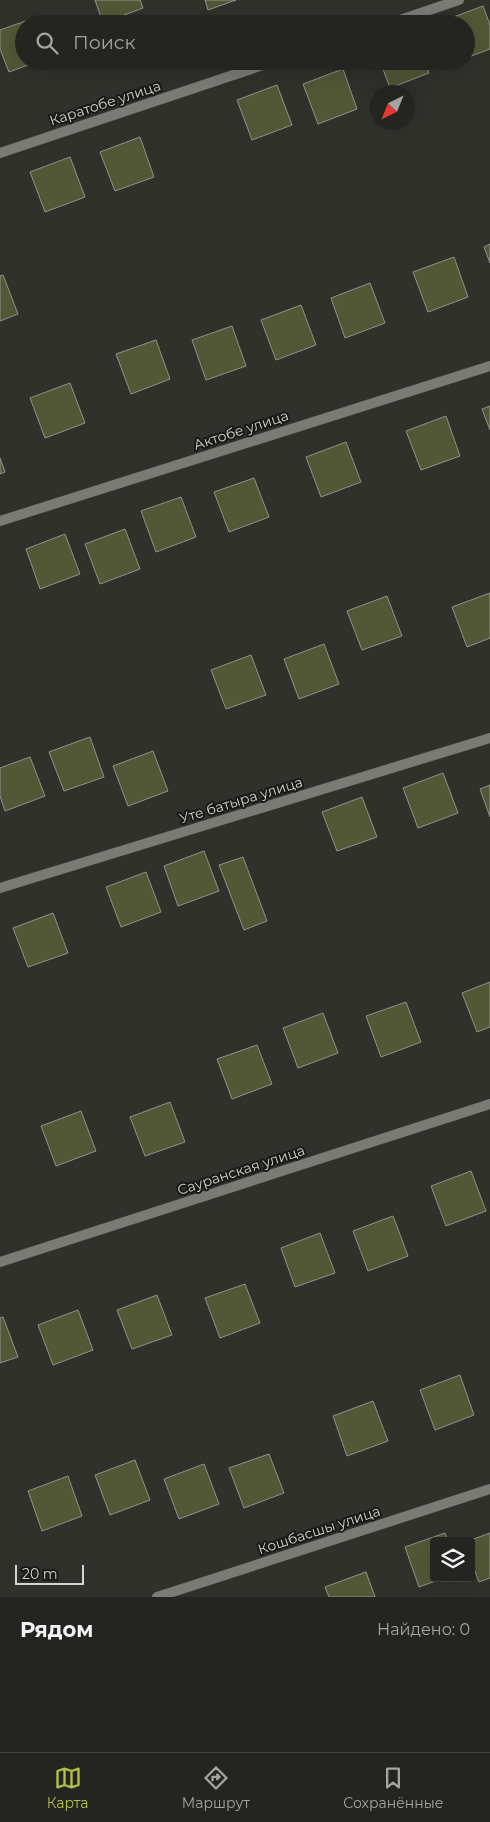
<!DOCTYPE html>
<html lang="ru">
<meta charset="utf-8">
<style>
body{margin:0;font-family:Montserrat,sans-serif;background:#30312d;color:#f1f3f6}
.controls{position:absolute;right:15px;bottom:15px;display:grid;overflow:hidden;border-radius:5px;box-shadow:0 5px 20px #0002}
.controls button{width:45px;height:45px;display:grid;place-items:center;padding:0;border:0;border-bottom:1px solid #41423e;background:#242520;color:#f1f3f6;font:25px sans-serif}
.compass{position:absolute;left:370px;top:85px;width:45px;height:45px;border-radius:50%;background:#242520;box-shadow:0 5px 20px #0002;rotate:223deg}
.scale{position:absolute;left:15px;bottom:12px;width:69px;box-sizing:border-box;padding-left:5px;border:2px solid #d4d4d0;border-top:0;font-size:14px;line-height:18px;white-space:nowrap;color:#d4d4d0;-webkit-text-stroke:4px #181916;paint-order:stroke}
.list{margin:0;padding:0;list-style:none}
h2{display:flex;justify-content:space-between;align-items:center;height:65px;margin:0;padding:0 20px;font-size:21px}
h2 small{font-size:16px;font-weight:400;color:#a3a5a5}
.icon{flex:none;width:28px;height:28px;fill:none;stroke:currentColor;stroke-width:2;stroke-linecap:round;stroke-linejoin:round}
.map{position:relative;flex:none;width:490px;height:1597px;overflow:hidden}
.search{position:absolute;background:#242520;box-shadow:0 5px 20px #0002;left:15px;right:15px;top:15px;height:55px;display:flex;align-items:center;gap:12px;box-sizing:border-box;padding:0 18px;border-radius:28px;color:#a3a5a5;font-size:19px}
.sheet{height:155px;background:#242520}
nav{display:flex;justify-content:space-around;align-items:center;box-sizing:border-box;height:70px;border-top:1px solid #41423e;background:#242520;font-size:14px;color:#a3a5a5}
nav a{display:grid;justify-items:center;gap:2px}
nav .on{color:#b4c24a}
.map>svg:first-child{display:block}
.building{fill:#525736;stroke:#92948c}
.lines{fill:none;stroke-linecap:round;stroke-linejoin:round}
.minor{stroke:#7a7b74;stroke-width:10}
.labels{text-anchor:middle;stroke-width:4;stroke-linejoin:round;paint-order:stroke}
.street-label{font-size:14px;fill:#d4d4d0;stroke:#181916}
</style>
<div class="map">
<svg width="490" height="1597" viewBox="0 0 490 1597">
<rect width="100%" height="100%" fill="#30312b"/>
<path class="building" d="M95 0H140L143 8 103 23Z
M205 0H236L208 10Z
M483 6 490 25V49L466 58V24H444L443 21Z
M34 18 36 24H24V61H39L9 72 0 49V30Z
M380 61H425L429 73 390 88Z
M343 69 357 109 318 124 303 84Z
M277 85 292 125 252 140 237 100Z
M140 137 154 177 115 191 100 152Z
M70 157 85 197 45 212 30 172Z
M490 244V263L484 247Z
M454 257 468 297 428 312 413 272Z
M3 275 18 314 0 321V276Z
M370 283 385 323 345 338 331 298Z
M301 305 316 345 276 360 261 320Z
M232 326 246 366 206 380 192 340Z
M156 340 170 379 131 394 116 354Z
M70 383 85 423 45 438 30 398Z
M490 406V430L482 409Z
M446 416 460 456 421 470 406 431Z
M346 442 361 482 321 497 306 457Z
M0 458 5 472 0 474Z
M254 478 269 517 229 532 214 492Z
M181 497 196 537 156 552 141 511Z
M125 529 140 569 100 584 85 544Z
M65 534 80 574 40 589 26 549Z
M490 593V638L467 647 452 607Z
M387 596 402 636 362 650 347 611Z
M324 644 339 684 299 699 284 659Z
M251 655 266 695 226 709 211 670Z
M90 737 104 777 64 791 49 752Z
M153 751 168 791 128 806 113 766Z
M30 757 45 796 5 811 0 796V768Z
M443 773 458 813 418 828 403 788Z
M490 785V817L480 789Z
M362 797 377 837 337 851 322 812Z
M204 851 219 891 178 906 164 866Z
M243 857 267 921 244 930 219 865Z
M146 872 161 912 121 927 106 887Z
M53 913 68 953 28 967 13 928Z
M490 982V1027L477 1032 462 993Z
M406 1002 421 1042 381 1057 366 1016Z
M323 1013 338 1053 298 1068 283 1028Z
M257 1045 272 1084 232 1099 217 1059Z
M170 1102 185 1142 145 1156 130 1117Z
M81 1111 96 1151 56 1166 41 1126Z
M471 1171 486 1211 446 1226 431 1186Z
M393 1216 408 1256 368 1271 353 1231Z
M320 1233 335 1273 295 1287 281 1248Z
M245 1284 260 1323 220 1338 205 1298Z
M157 1295 172 1335 132 1349 117 1310Z
M78 1310 93 1350 53 1365 38 1325Z
M3 1317 18 1357 0 1363V1318Z
M460 1375 474 1415 435 1430 420 1390Z
M373 1401 388 1441 347 1456 333 1416Z
M269 1454 284 1493 244 1508 229 1468Z
M135 1460 150 1500 110 1515 95 1475Z
M204 1464 219 1504 179 1519 164 1479Z
M68 1476 82 1516 42 1531 28 1491Z
M445 1533 448 1541H434V1578H444L419 1587 405 1547Z
M490 1533V1578L479 1582 471 1561V1541H468Z
M366 1572 375 1597H329L325 1587Z"/>
<g class="lines">
<path class="minor" d="M388 24 459 0
M0 153 275 61
M0 521 490 366
M0 888 490 738
M0 1262 490 1104
M157 1597 490 1489"/>
</g>
<g class="labels">
<g class="street-label">
<text transform="translate(105 103) rotate(-18)" y="5">Каратобе улица</text>
<text transform="translate(241 430) rotate(-18)" y="5">Актобе улица</text>
<text transform="translate(241 800) rotate(-17)" y="5">Уте батыра улица</text>
<text transform="translate(241 1170) rotate(-18)" y="5">Сауранская улица</text>
<text transform="translate(319 1530) rotate(-18)" y="5">Кошбасшы улица</text>
</g>
</g>
</svg>
<div class="controls">
<button><svg class="icon" aria-label="layers" viewBox="0 0 24 24"><path d="M12 4l9 5-9 5-9-5zM3 14l9 5 9-5"/></svg></button>
</div>
<svg class="compass" viewBox="-18 -18 36 36"><path d="M0-13l5 13h-10z" fill="#e53935"/><path d="M0 13l5-13h-10z" fill="#a3a5a5"/></svg>
<div class="scale">20 m</div>
<div class="search"><svg class="icon" aria-label="search" viewBox="0 0 24 24"><circle cx="10" cy="10" r="6"/><path d="M15 15l6 6"/></svg>Поиск</div>
</div>
<section class="sheet">
<h2>Рядом<small>Найдено: 0</small></h2>
<ul class="list">
</ul>
</section>
<nav>
<a class="on"><svg class="icon" aria-label="map" viewBox="0 0 24 24"><path d="M3 6l6-2 6 2 6-2v14l-6 2-6-2-6 2zM9 4v14M15 6v14"/></svg>Карта</a>
<a><svg class="icon" aria-label="directions" viewBox="0 0 24 24"><path d="M12 3l9 9-9 9-9-9zM9 14v-3h6M13 9l2 2-2 2"/></svg>Маршрут</a>
<a><svg class="icon" aria-label="saved" viewBox="0 0 24 24"><path d="M7 4h10v16l-5-4-5 4z"/></svg>Сохранённые</a>
</nav>
